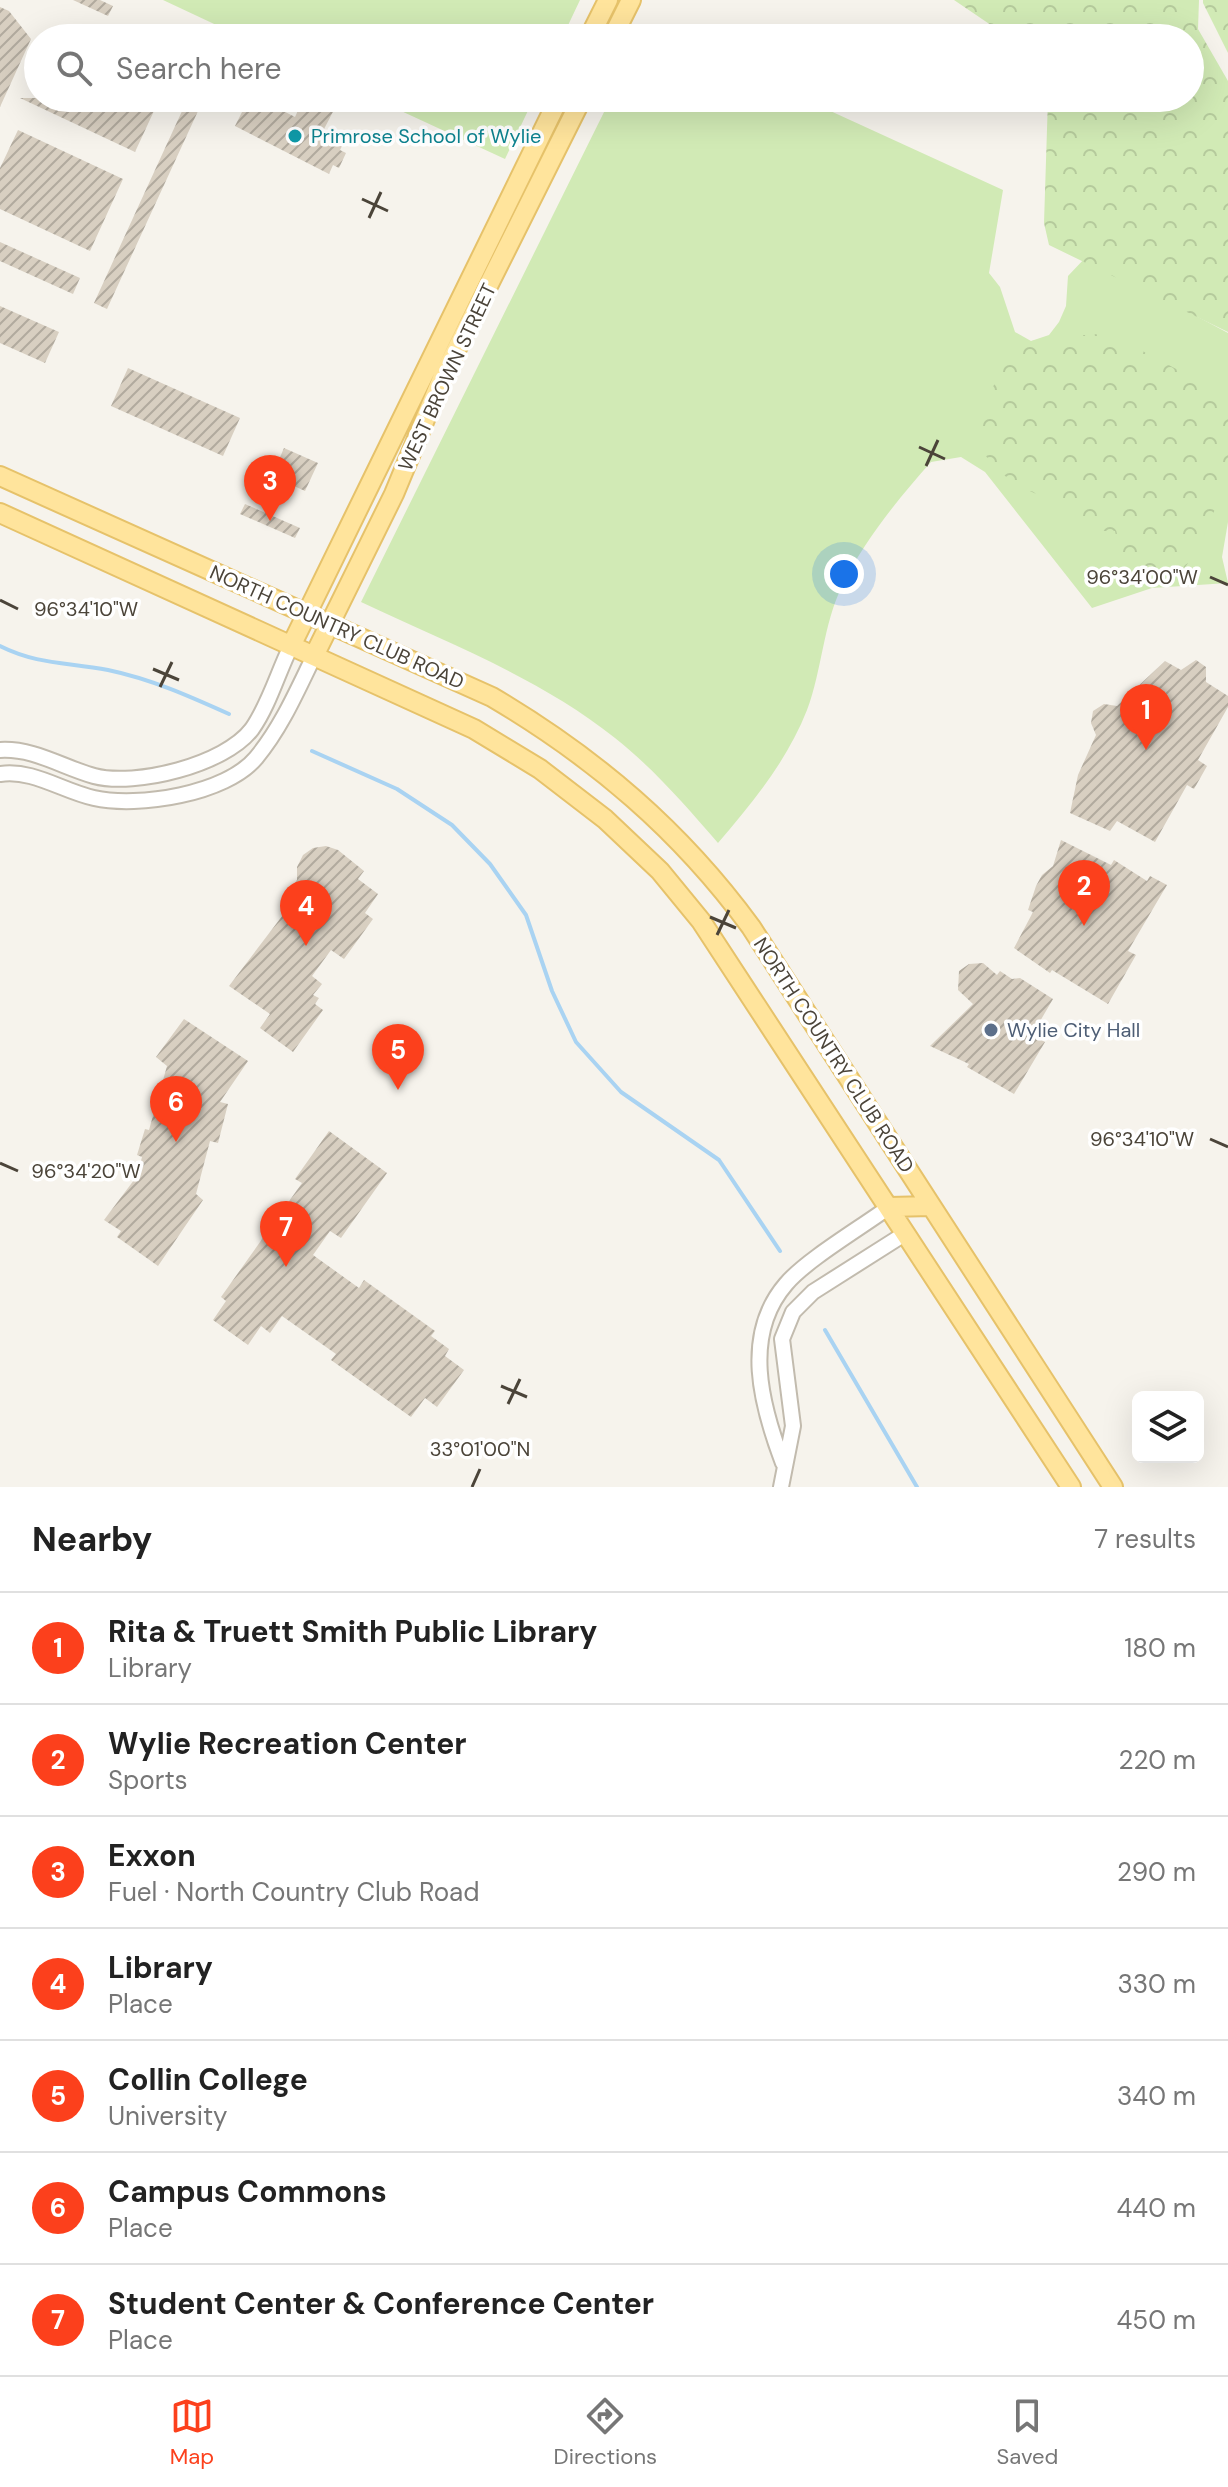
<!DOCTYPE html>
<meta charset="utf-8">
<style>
body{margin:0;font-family:"DM Sans",sans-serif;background:#f2f2f2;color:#222}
.controls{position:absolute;right:24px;bottom:24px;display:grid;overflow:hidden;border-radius:12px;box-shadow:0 8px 32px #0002}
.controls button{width:72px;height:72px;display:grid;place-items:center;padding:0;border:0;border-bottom:2px solid #e0e0e0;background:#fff;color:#222;font:40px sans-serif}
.you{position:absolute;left:844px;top:574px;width:28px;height:28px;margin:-20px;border:6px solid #fff;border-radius:50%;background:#1a73e8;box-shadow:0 0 0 12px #1a73e833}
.badge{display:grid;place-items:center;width:52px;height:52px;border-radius:50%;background:#fc401c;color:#fff;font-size:26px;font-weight:700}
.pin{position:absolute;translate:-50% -66px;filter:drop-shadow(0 2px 4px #0008)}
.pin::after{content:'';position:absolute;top:42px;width:28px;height:24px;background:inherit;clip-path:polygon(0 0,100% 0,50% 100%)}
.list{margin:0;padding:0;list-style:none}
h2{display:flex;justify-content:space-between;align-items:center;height:104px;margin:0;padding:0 32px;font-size:34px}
h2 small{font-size:26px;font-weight:400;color:#767676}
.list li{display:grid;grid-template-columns:52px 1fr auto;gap:24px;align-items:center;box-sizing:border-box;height:112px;padding:0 32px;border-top:2px solid #e0e0e0}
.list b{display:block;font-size:30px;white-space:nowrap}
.list p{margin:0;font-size:26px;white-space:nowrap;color:#767676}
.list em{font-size:26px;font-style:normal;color:#767676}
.icon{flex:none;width:44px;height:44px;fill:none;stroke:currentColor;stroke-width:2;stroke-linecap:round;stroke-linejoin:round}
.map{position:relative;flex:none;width:1228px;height:1487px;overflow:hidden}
.search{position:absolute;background:#fff;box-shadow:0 8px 32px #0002;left:24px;right:24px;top:24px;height:88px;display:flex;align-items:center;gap:20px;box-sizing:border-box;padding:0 28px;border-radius:44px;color:#767676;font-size:30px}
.sheet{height:888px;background:#fff}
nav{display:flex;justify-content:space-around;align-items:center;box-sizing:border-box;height:112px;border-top:2px solid #e0e0e0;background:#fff;font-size:22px;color:#767676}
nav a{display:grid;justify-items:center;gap:4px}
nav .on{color:#fc401c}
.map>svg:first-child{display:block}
.grass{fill:#d1eab5}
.forest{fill:url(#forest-crowns)}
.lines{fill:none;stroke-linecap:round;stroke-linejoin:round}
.stream{stroke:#a9d3f2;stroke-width:4}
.building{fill:url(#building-hatch)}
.minor-casing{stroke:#c2bbae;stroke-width:18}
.major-casing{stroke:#e6c26a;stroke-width:22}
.minor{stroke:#fff;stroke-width:14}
.major{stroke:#ffe49c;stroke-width:18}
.ticks{fill:none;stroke:#4b4439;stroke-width:3}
.culture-dot{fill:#0f9aa8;stroke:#fff;stroke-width:3}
.service-dot{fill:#5c6f8a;stroke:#fff;stroke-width:3}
.labels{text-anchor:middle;stroke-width:7;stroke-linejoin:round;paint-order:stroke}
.culture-label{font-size:20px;fill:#0d838f;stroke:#fff;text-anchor:start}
.street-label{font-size:20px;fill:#4b4439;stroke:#fff}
.service-label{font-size:20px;fill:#4e5e75;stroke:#fff;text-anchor:start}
.ticks-label{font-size:20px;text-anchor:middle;fill:#4b4439;stroke:#fff;stroke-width:7;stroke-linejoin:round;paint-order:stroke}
</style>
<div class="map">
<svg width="1228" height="1487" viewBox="0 0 1228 1487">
<defs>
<pattern id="forest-crowns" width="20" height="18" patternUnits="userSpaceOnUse" patternTransform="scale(2)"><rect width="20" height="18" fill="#d1eab5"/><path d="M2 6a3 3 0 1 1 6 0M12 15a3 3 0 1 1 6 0" fill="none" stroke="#b5ca9c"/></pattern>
<pattern id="building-hatch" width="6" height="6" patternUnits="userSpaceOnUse" patternTransform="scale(2)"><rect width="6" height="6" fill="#d8cfc1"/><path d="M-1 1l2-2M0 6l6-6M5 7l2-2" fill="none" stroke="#b1aa9e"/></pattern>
</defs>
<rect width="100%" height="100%" fill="#f6f3ec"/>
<path class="grass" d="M163 0H580L562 38H244Z
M373 98H534L505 159Z
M611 98H802L1003 190 989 273 1000 287 1015 332 1031 341 1049 335 1059 322 1066 306 1068 276 1086 257 1228 333V522L1222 557 1228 583 1152 588 1092 608 985 472 961 457 931 462C898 499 864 541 842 586 823 625 822 670 807 710 787 761 753 802 718 843 686 806 654 769 615 738 540 678 446 642 361 602Z"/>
<path class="forest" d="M954 0H1199L1198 29 1228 81V332L1049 245 1044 223 1048 98H1190V38H1010Z
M1203 0H1228V53L1203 3Z
M1109 333 1206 385 1228 405C1228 423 1228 443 1228 462 1224 489 1198 568 1171 578 1161 581 1150 578 1140 575L1119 550 1115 531H1101L1080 525 1070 506C1041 499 992 477 981 446 974 427 985 405 993 387 999 375 1006 354 1019 346 1037 335 1087 336 1109 333Z"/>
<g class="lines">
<path class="stream" d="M0 646C38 665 68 662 108 670 151 679 189 696 229 714
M312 751 397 789 452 825 490 864 526 915 552 991 576 1042 621 1092 719 1160 780 1251
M825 1330 917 1487"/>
</g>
<path class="building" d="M73 0H100L113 6 108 16Z
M0 7 9 11 31 39 0 107Z
M20 98H160L135 152Z
M188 98H204L107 309 94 303Z
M249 98H258L295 117 304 98H321L336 106 323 131 344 142 340 150 346 153 339 168 333 165 329 174 235 126Z
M18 130 123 179 90 251 0 209V168Z
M0 242 80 278 73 294 0 261Z
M0 306 59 332 45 363 0 343Z
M128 368 240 418 223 456 111 406Z
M284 448 318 463 305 491 272 476Z
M245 504 300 528 295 538 240 514Z
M1196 660 1206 667V682L1228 696V707L1198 760 1207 766 1194 789 1187 785 1155 842 1117 821 1110 831 1070 813 1078 775 1096 735 1091 723 1093 711 1104 704 1117 706 1165 661 1181 670Z
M1061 840 1111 865 1114 860 1147 881 1150 876 1167 885 1128 951 1136 955 1108 1004 1052 970 1050 973 1014 948 1033 912 1028 910 1036 886 1042 875 1053 866Z
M326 846 338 850 364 871 358 879 378 894 365 913 373 919 344 959 331 950 312 976 322 984 313 995 319 998 315 1004 323 1010 293 1052 260 1028 270 1014 229 986 289 907 282 902 297 880V867L303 855 313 848Z
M983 963 997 975 1000 971 1012 979 1020 978 1053 999 1032 1035 1045 1042 1014 1094 967 1067 969 1064 930 1046 973 1004 958 990 959 971 969 964Z
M184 1019 248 1061 220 1102 228 1104 218 1143 210 1141 196 1194 203 1200 158 1266 117 1237 121 1231 104 1220 137 1176 142 1157 137 1155 145 1129 149 1130 167 1066 156 1057Z
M329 1131 387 1173 341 1238 330 1231 313 1255 359 1288 364 1280 435 1331 431 1336 449 1349 445 1356 464 1370 437 1407 425 1398 411 1417 331 1360 336 1354 282 1316 270 1333 261 1326 248 1345 213 1320 226 1301 221 1297 302 1183 295 1179Z"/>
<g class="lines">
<defs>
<path id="minor" d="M0 750C34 748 62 767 94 776 135 787 225 765 252 729 269 705 278 672 291 646
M0 774C33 769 62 791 94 798 138 808 226 794 256 758 281 728 297 691 314 656
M783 1463C761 1405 742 1335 786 1284 806 1260 862 1227 889 1207
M781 1487 793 1426 782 1339 793 1312 813 1292 906 1233"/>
<path id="major" d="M589 38 608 0
M612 38 631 0
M0 476 492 697C595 758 680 830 751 927L1113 1487
M0 513 474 729 540 769 605 819 660 871 701 921 1071 1487
M291 646 559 98
M314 656 394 494 443 376 582 98
M889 1207 931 1206"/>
</defs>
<use href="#minor" class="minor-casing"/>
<use href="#major" class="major-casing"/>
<use href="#minor" class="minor"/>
<use href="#major" class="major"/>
</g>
<path class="ticks" d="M362 199 388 211M369 218 381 192M919 447 945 459M926 466 938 440M1210 577 1228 585M0 600 18 609M153 669 179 680M160 687 172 662M710 917 736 928M717 935 729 910M1210 1139 1228 1147M0 1163 18 1171M501 1386 527 1397M508 1404 520 1379M472 1487 480 1469"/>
<circle class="culture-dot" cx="295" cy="136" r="8"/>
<circle class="service-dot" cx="991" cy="1030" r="8"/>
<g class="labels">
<g class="culture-label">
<text x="311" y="143">Primrose School of Wylie</text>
</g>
<g class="street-label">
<text transform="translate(447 377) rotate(-65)" y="7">WEST BROWN STREET</text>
<text transform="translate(337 627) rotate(24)" y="7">NORTH COUNTRY CLUB ROAD</text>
<text transform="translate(834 1055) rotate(57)" y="7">NORTH COUNTRY CLUB ROAD</text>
</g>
<g class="service-label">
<text x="1007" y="1037">Wylie City Hall</text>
</g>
</g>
<g class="ticks-label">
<text x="1142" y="584">96°34'00"W</text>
<text x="86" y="616">96°34'10"W</text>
<text x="1142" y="1146">96°34'10"W</text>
<text x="86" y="1178">96°34'20"W</text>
<text x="480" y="1456">33°01'00"N</text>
</g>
</svg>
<div class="controls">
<button><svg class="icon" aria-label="layers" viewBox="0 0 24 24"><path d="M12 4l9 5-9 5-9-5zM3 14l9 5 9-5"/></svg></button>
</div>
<div class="you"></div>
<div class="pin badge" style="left:1146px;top:750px">1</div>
<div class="pin badge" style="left:1084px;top:926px">2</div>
<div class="pin badge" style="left:270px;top:521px">3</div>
<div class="pin badge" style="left:306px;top:946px">4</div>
<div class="pin badge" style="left:398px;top:1090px">5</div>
<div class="pin badge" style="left:176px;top:1142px">6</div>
<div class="pin badge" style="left:286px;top:1267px">7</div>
<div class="search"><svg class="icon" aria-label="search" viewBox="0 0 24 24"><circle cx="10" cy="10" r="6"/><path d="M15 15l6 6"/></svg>Search here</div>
</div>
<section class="sheet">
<h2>Nearby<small>7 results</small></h2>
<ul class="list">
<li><span class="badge">1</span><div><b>Rita &amp; Truett Smith Public Library</b><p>Library</p></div><em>180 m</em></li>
<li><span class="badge">2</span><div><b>Wylie Recreation Center</b><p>Sports</p></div><em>220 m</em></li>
<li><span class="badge">3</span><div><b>Exxon</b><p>Fuel · North Country Club Road</p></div><em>290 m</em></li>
<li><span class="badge">4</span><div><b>Library</b><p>Place</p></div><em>330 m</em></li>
<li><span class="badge">5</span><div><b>Collin College</b><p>University</p></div><em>340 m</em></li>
<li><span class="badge">6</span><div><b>Campus Commons</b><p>Place</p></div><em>440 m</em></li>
<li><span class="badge">7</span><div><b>Student Center &amp; Conference Center</b><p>Place</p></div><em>450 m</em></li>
</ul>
</section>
<nav>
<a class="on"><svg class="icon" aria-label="map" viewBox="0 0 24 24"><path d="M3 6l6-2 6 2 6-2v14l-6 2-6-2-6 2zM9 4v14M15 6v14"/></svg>Map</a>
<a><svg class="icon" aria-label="directions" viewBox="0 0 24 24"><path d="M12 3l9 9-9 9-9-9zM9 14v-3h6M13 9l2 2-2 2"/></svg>Directions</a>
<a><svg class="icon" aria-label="saved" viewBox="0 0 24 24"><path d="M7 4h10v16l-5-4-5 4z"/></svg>Saved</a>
</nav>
